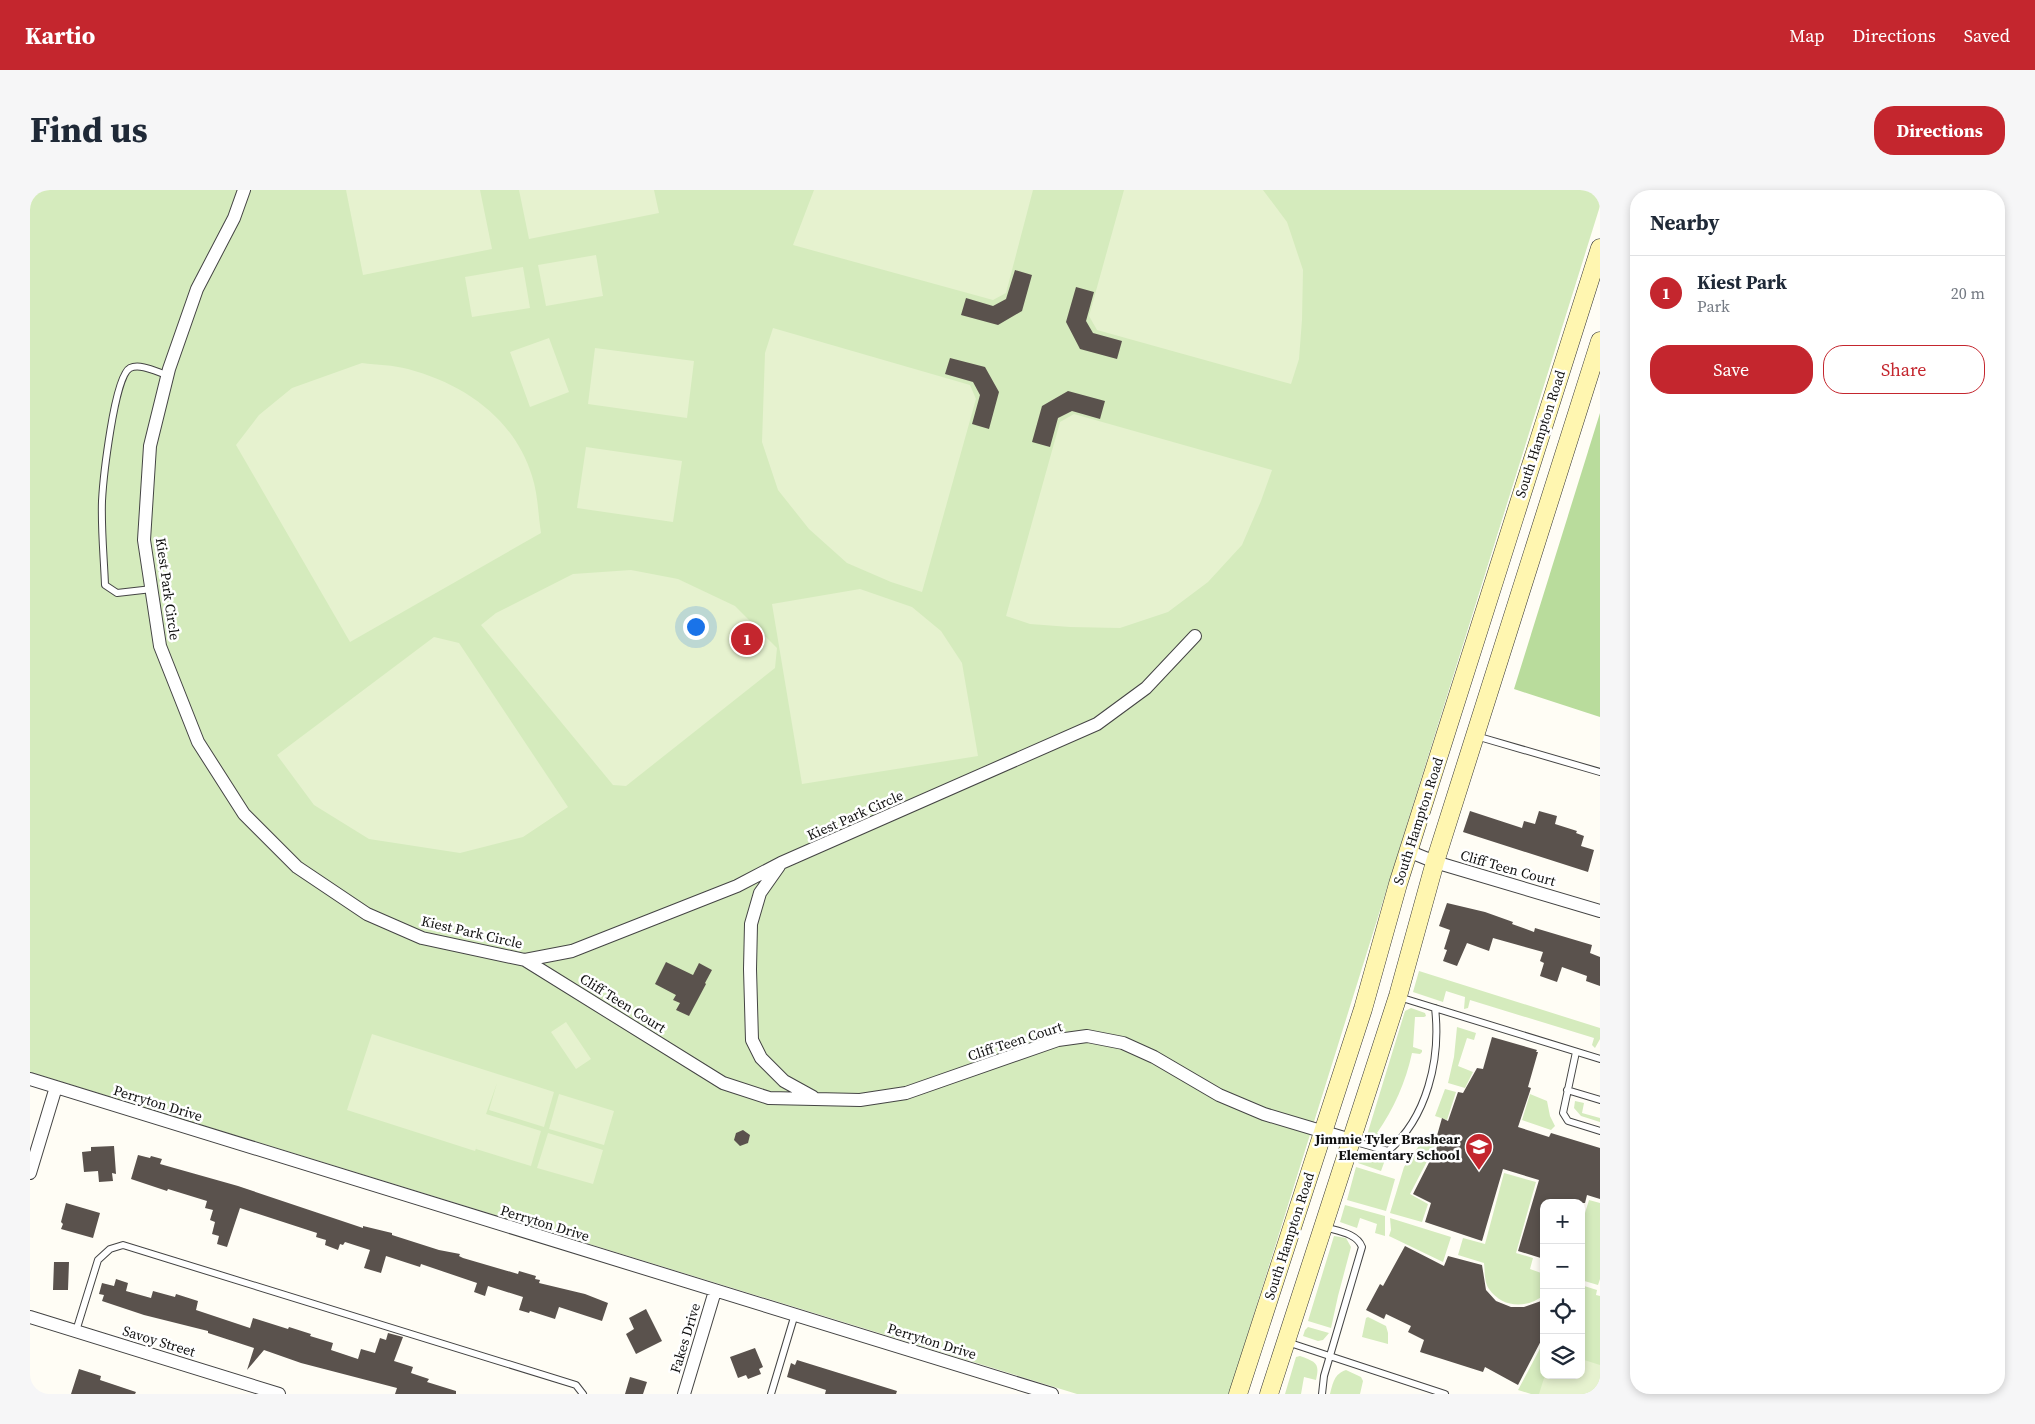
<!DOCTYPE html>
<meta charset="utf-8">
<style>
body{margin:0;font-family:"Source Serif 4",serif;background:#f6f6f7;color:#1f2937}
.controls{position:absolute;right:15px;bottom:15px;display:grid;overflow:hidden;border-radius:10px;box-shadow:0 2px 8px #0003}
.controls button{width:45px;height:45px;display:grid;place-items:center;padding:0;border:0;border-bottom:1px solid #e0e1e3;background:#fff;color:#1f2937;font:25px sans-serif}
.you{position:absolute;left:665px;top:436px;width:18px;height:18px;margin:-12px;border:4px solid #fff;border-radius:50%;background:#1a73e8;box-shadow:0 0 0 8px #1a73e833}
.badge{display:grid;place-items:center;width:32px;height:32px;border-radius:50%;background:#c4262e;color:#fff;font-size:16px;font-weight:700}
.pin{position:absolute;translate:-50% -50%;border:2px solid #fff;box-shadow:0 1px 5px #0006}
.list{margin:0;padding:0;list-style:none}
h2{display:flex;justify-content:space-between;align-items:center;height:65px;margin:0;padding:0 20px;font-size:21px}
h2 small{font-size:16px;font-weight:400;color:#747a83}
.list li{display:grid;grid-template-columns:32px 1fr auto;gap:15px;align-items:center;box-sizing:border-box;height:75px;padding:0 20px;border-top:1px solid #e0e1e3}
.list b{display:block;font-size:19px;white-space:nowrap}
.list p{margin:0;font-size:16px;white-space:nowrap;color:#747a83}
.list em{font-size:16px;font-style:normal;color:#747a83}
.actions{display:flex;gap:10px;padding:15px 20px}
.actions a{flex:1;padding:11px 0;border:1px solid #c4262e;border-radius:20px;text-align:center;font-size:18px;color:#c4262e}
.actions .main{background:#c4262e;color:#fff}
.icon{flex:none;width:28px;height:28px;fill:none;stroke:currentColor;stroke-width:2;stroke-linecap:round;stroke-linejoin:round}
.map{position:relative;flex:none;width:1570px;height:1204px;overflow:hidden;border-radius:20px}
header{display:flex;align-items:center;gap:30px;box-sizing:border-box;height:70px;padding:0 25px;background:#c4262e;color:#fff}
header strong{font-size:24px}
nav{display:flex;gap:28px;margin-inline-start:auto;font-size:18px}
.intro{display:flex;align-items:center;justify-content:space-between;box-sizing:border-box;height:120px;padding:0 30px}
h1{margin:0;font-size:35px}
.button{padding:12px 22px;border-radius:20px;background:#c4262e;color:#fff;font-size:18px;font-weight:700}
main{display:flex;gap:30px;padding:0 30px}
aside{flex:1;background:#fff;border-radius:20px;box-shadow:0 2px 8px #0003}
.map>svg:first-child{display:block}
.green{fill:#d5ebbd}
.forest{fill:#b9dc9c}
.pitch{fill:#e6f2cf}
.building{fill:#5a524d}
.lines{fill:none;stroke-linecap:round;stroke-linejoin:round}
.service-casing{stroke:#444;stroke-width:8}
.minor-casing{stroke:#444;stroke-width:14}
.secondary-casing{stroke:#333;stroke-width:19}
.service{stroke:#fff;stroke-width:6}
.minor{stroke:#fff;stroke-width:12}
.secondary{stroke:#fff6b0;stroke-width:18}
.labels{text-anchor:middle;stroke-width:5;stroke-linejoin:round;paint-order:stroke}
.street-label{font-size:14px;fill:#111;stroke:#fff}
.poi-label{font-size:14px;font-weight:bold;fill:#111;stroke:#fff;text-anchor:end}
</style>
<header>
<strong>Kartio</strong>
<nav><a>Map</a><a>Directions</a><a>Saved</a></nav>
</header>
<div class="intro"><h1>Find us</h1><a class="button">Directions</a></div>
<main>
<div class="map">
<svg width="1570" height="1204" viewBox="0 0 1570 1204">
<rect width="100%" height="100%" fill="#fffdf5"/>
<path class="green" d="M0 0H1570V16L1199 1204H1047L0 882Z
M1389 781 1570 838V849L1565 858 1562 855 1564 848 1440 810 1438 818 1434 819 1435 807 1416 801 1413 812 1383 802Z
M1381 818 1395 823 1396 826 1394 827H1385L1383 857 1392 860V862L1390 864 1382 863C1376 891 1364 919 1347 943L1354 948V952L1352 953 1338 949 1337 945 1375 821Z
M1427 837 1446 843 1444 850 1437 848 1428 876 1443 882 1435 898 1418 893 1424 867Z
M1415 899 1426 902 1417 930 1405 926Z
M1500 904 1517 911 1520 926 1525 936 1521 940 1492 930Z
M1545 911 1554 913 1552 923 1570 928V932L1551 926 1544 918Z
M1396 946 1407 952 1380 1004 1398 1014 1392 1032 1360 1023 1374 977Z
M1336 964 1355 970 1351 981 1328 973 1330 965Z
M1326 977 1365 989 1356 1021 1317 1010Z
M1474 983 1506 992 1486 1063 1503 1068 1500 1079 1514 1084V1105C1497 1119 1472 1118 1459 1099 1454 1092 1455 1081 1454 1073L1428 1065 1433 1048 1455 1054Z
M1559 1010 1570 1013V1089L1568 1095 1551 1090V1036Z
M1315 1015 1355 1026V1046L1345 1043 1347 1034 1330 1028 1327 1038 1310 1032Z
M1360 1028 1421 1047 1413 1072 1359 1046 1361 1040Z
M1304 1046 1316 1048 1321 1057 1308 1106 1301 1138 1278 1131Z
M1551 1095 1567 1100 1566 1105 1570 1106V1204H1501L1488 1200 1514 1151V1185H1551Z
M1338 1127 1356 1136 1358 1143V1154L1332 1147 1336 1128Z
M1278 1137 1299 1143 1293 1150 1288 1151 1273 1146 1275 1140Z
M1270 1166C1286 1172 1290 1173 1286 1190L1274 1187 1271 1204H1255L1266 1167Z
M1316 1180 1331 1187 1333 1191 1330 1204H1300C1303 1193 1304 1184 1316 1180Z"/>
<path class="forest" d="M1570 223V527L1484 499Z"/>
<path class="pitch" d="M316 0H450L462 59 333 85Z
M489 0H624L629 23 499 49Z
M784 0H1003L976 103 963 110 763 55Z
M1094 0H1233L1257 32 1273 80 1272 130 1269 169 1261 194 1067 140 1059 126Z
M566 65 573 106 516 116 508 75Z
M493 77 500 118 442 127 435 87Z
M743 138 940 195 946 209 892 402 861 392 817 373 779 339 748 300 732 252 735 163Z
M519 148 539 202 500 217 480 162Z
M565 158 664 171 657 228 558 214Z
M332 173C347 175 363 175 378 179 434 194 484 228 502 286 508 304 508 324 511 343L320 452 206 255 229 225 262 198Z
M1044 224 1242 280 1231 311 1212 355 1178 392 1138 422 1090 438 1040 437 1000 434 976 426 1030 232Z
M556 257 652 271 643 332 547 318Z
M601 380 648 389 705 416 747 458 745 478 596 596 583 595 451 435 466 423 543 384Z
M830 399 882 417 911 441 932 473 948 566 772 594 742 414Z
M404 447 429 453 538 617 493 647 430 663 339 649 284 615 247 565Z
M536 832 561 869 546 879 521 842Z
M342 844 524 902 514 937 459 920 467 893 456 924 511 941 501 976 446 959 447 956 445 961 317 920Z
M529 904 584 921 574 955 519 939Z
M518 943 573 960 563 994 507 978Z
M1551 1169 1570 1175V1204H1509L1515 1185H1551Z"/>
<path class="building" d="M985 80 1002 85 992 121 968 135 931 125 936 108 963 116 976 109Z
M1046 97 1064 102 1056 131 1063 143 1092 151 1087 169 1050 159 1036 132Z
M920 168 955 177 969 202 959 239 942 234 950 205 943 192 915 184Z
M1038 201 1075 211 1070 229 1042 221 1028 228 1020 257 1002 252 1012 216Z
M1440 621 1492 638 1494 631 1505 634 1509 621 1527 626 1525 634 1547 641 1546 643 1554 646 1551 656 1564 660 1558 682 1433 642Z
M1417 713 1455 722 1483 732 1482 734 1504 742 1505 738 1562 755 1560 763 1570 767V796L1556 791 1557 786 1532 777 1527 792 1510 786 1514 773 1510 771 1513 762 1463 748 1459 761 1437 753 1427 776 1413 771 1417 760 1414 759 1420 740 1409 736Z
M636 772 663 785 669 773 682 780 675 793 676 794 659 826 646 820 650 813 643 810 646 805 625 794Z
M1462 847 1507 860 1506 862H1508L1498 897 1501 898 1488 937 1519 947 1521 943 1570 958V1009L1557 1005 1555 1013H1514V1069L1488 1061 1509 990 1473 979 1452 1051 1395 1032 1401 1013 1383 1004 1410 951 1406 949 1412 928 1418 931 1428 902 1433 903 1447 878 1453 879Z
M713 940 720 945 718 953 710 956 704 950 706 943Z
M84 956 86 984 82 983 83 991 69 992 68 981 54 982 52 962 61 961V957Z
M108 965 120 968 121 966 132 969 130 974 208 996 333 1038V1036L362 1043V1045L409 1060 430 1064 429 1066 433 1068 488 1084 489 1081 506 1086 505 1089 510 1090 509 1093 555 1104 578 1113 572 1131 529 1117 525 1129 500 1121 499 1123 489 1120 493 1107 458 1096 455 1106 444 1102 447 1093 391 1074 390 1077 356 1066 351 1083 334 1078 340 1060 315 1052 313 1055 310 1054 308 1060 295 1055 296 1050 286 1047 287 1043 210 1018 197 1057 187 1054 189 1046 182 1044 185 1032 180 1030 183 1020 175 1018 177 1011 138 999 137 1001 101 989Z
M36 1013 70 1023 63 1048 31 1039 33 1034 31 1032Z
M1375 1056 1414 1076 1418 1066 1452 1075 1456 1100 1466 1111 1481 1117H1494L1514 1110V1145L1488 1195 1455 1177 1453 1182 1390 1162 1394 1150 1378 1142 1381 1136 1356 1124 1354 1129 1336 1120 1350 1094 1353 1096Z
M24 1072H39L38 1100H23Z
M86 1089 98 1093 96 1101 121 1108 123 1101 145 1107 146 1104 168 1111 166 1120 220 1138 223 1128 258 1139 259 1137 281 1144 280 1146 303 1153 301 1160 328 1169 331 1159 345 1163 350 1148 356 1150 358 1143 373 1147 364 1171 383 1177 381 1183 399 1189 397 1192 426 1201V1204H365L367 1198 271 1173 234 1160 217 1180 224 1158 178 1143V1141L114 1125 72 1111 74 1105 69 1104 72 1093 84 1096Z
M616 1119 632 1151 606 1164 596 1144 604 1139 599 1128Z
M725 1158 733 1177 729 1179 731 1184 718 1189 716 1185 708 1188 700 1167Z
M767 1170 867 1201 866 1204H795L796 1200 757 1187 761 1173 765 1175Z
M49 1179 71 1186 70 1190 106 1202 105 1204H41Z
M600 1187 617 1192 613 1204H595Z"/>
<g class="lines">
<defs>
<path id="service" d="M122 399 87 403 75 395C74 368 71 339 72 311 73 292 84 186 100 178 110 173 127 182 137 185
M1446 546 1570 582
M1369 807 1570 869
M1546 862 1533 923 1538 931 1570 941
M1537 900 1570 910
M1322 951 1358 961C1397 928 1411 869 1405 818
M46 1141 68 1070 80 1059 93 1055 546 1195 553 1204
M1257 1152 1415 1204
M741 1204 765 1124
M1292 1204 1294 1186 1332 1057C1327 1043 1307 1041 1294 1037"/>
<path id="minor" d="M214 0 204 28 167 99 139 179 120 256 114 350 130 456 168 552 214 624 267 677 337 724 392 748 495 770 542 761 707 696 751 673 1067 534 1116 498 1165 446
M1378 661 1405 672 1570 721
M749 676 730 703 721 734 720 779 722 850 731 868 754 891 783 907
M495 770 693 893 739 908 830 910 876 903 1028 850 1057 846 1093 853 1124 867 1189 905 1234 924 1321 950
M0 889 1022 1204
M0 983 26 897
M0 1127 249 1204
M654 1204 685 1101"/>
<path id="secondary" d="M1208 1204 1333 819 1368 694 1570 58
M1239 1204 1368 806 1405 672 1570 151"/>
</defs>
<use href="#service" class="service-casing"/>
<use href="#minor" class="minor-casing"/>
<use href="#secondary" class="secondary-casing"/>
<use href="#service" class="service"/>
<use href="#minor" class="minor"/>
<use href="#secondary" class="secondary"/>
</g>
<defs>
<symbol id="school-pin" viewBox="-11 -11 22 30"><path d="M0 17L-7.5 6A9.5 9.5 0 1 1 7.5 6Z" fill="#c4262e" stroke="#fff"/><path d="M0-5L7-2L0 1L-7-2ZM-4 1L0 2.5L4 1V4Q0 6-4 4Z" fill="#fff"/></symbol>
</defs>
<g fill-rule="evenodd">
<use href="#school-pin" x="1433" y="941" width="32" height="43"/>
</g>
<g class="labels">
<g class="street-label">
<text transform="translate(1510 244) rotate(-72)" y="5">South Hampton Road</text>
<text transform="translate(138 399) rotate(82)" y="5">Kiest Park Circle</text>
<text transform="translate(825 625) rotate(-24)" y="5">Kiest Park Circle</text>
<text transform="translate(1388 631) rotate(-72)" y="5">South Hampton Road</text>
<text transform="translate(1478 678) rotate(16)" y="5">Cliff Teen Court</text>
<text transform="translate(442 742) rotate(13)" y="5">Kiest Park Circle</text>
<text transform="translate(593 813) rotate(32)" y="5">Cliff Teen Court</text>
<text transform="translate(985 851) rotate(-18)" y="5">Cliff Teen Court</text>
<text transform="translate(128 913) rotate(17)" y="5">Perryton Drive</text>
<text transform="translate(515 1033) rotate(17)" y="5">Perryton Drive</text>
<text transform="translate(1259 1046) rotate(-72)" y="5">South Hampton Road</text>
<text transform="translate(655 1148) rotate(-73)" y="5">Fakes Drive</text>
<text transform="translate(129 1151) rotate(17)" y="5">Savoy Street</text>
<text transform="translate(902 1151) rotate(17)" y="5">Perryton Drive</text>
</g>
<g class="poi-label">
<text x="1430" y="954">Jimmie Tyler Brashear<tspan x="1430" dy="16">Elementary School</tspan></text>
</g>
</g>
</svg>
<div class="controls">
<button>+</button>
<button>−</button>
<button><svg class="icon" aria-label="locate" viewBox="0 0 24 24"><circle cx="12" cy="12" r="6"/><path d="M12 2v4M12 18v4M2 12h4M18 12h4"/></svg></button>
<button><svg class="icon" aria-label="layers" viewBox="0 0 24 24"><path d="M12 4l9 5-9 5-9-5zM3 14l9 5 9-5"/></svg></button>
</div>
<div class="you"></div>
<div class="pin badge" style="left:717px;top:449px">1</div>
</div>
<aside>
<h2>Nearby<small></small></h2>
<ul class="list">
<li><span class="badge">1</span><div><b>Kiest Park</b><p>Park</p></div><em>20 m</em></li>
</ul>
<div class="actions"><a class="main">Save</a><a>Share</a></div>
</aside>
</main>
